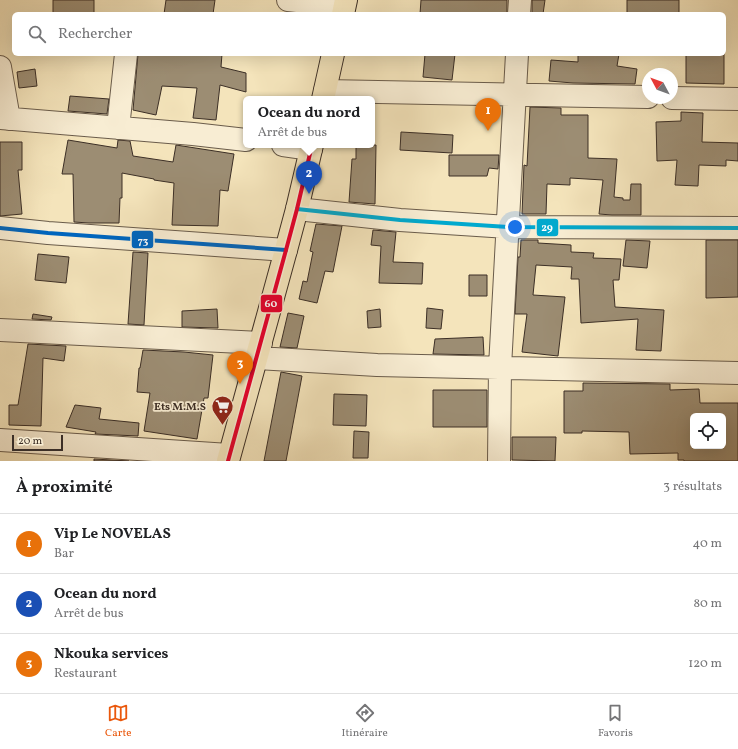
<!DOCTYPE html>
<html lang="fr">
<meta charset="utf-8">
<style>
body{margin:0;font-family:Vollkorn,serif;background:#f6f6f6;color:#202124}
.controls{position:absolute;right:12px;bottom:12px;display:grid;overflow:hidden;border-radius:6px;box-shadow:0 4px 16px #0002}
.controls button{width:36px;height:36px;display:grid;place-items:center;padding:0;border:0;border-bottom:1px solid #e0e0e0;background:#fff;color:#202124;font:20px sans-serif}
.compass{position:absolute;left:642px;top:68px;width:36px;height:36px;border-radius:50%;background:#fff;box-shadow:0 4px 16px #0002;rotate:311deg}
.scale{position:absolute;left:12px;bottom:10px;width:51px;box-sizing:border-box;padding-left:4px;border:2px solid #3c2f26;border-top:0;font-size:11px;line-height:14px;white-space:nowrap;color:#3c2f26;-webkit-text-stroke:3px #f8edd3;paint-order:stroke}
.you{position:absolute;left:515px;top:227px;width:14px;height:14px;margin:-10px;border:3px solid #fff;border-radius:50%;background:#1a73e8;box-shadow:0 0 0 6px #1a73e833}
.badge{display:grid;place-items:center;width:26px;height:26px;border-radius:50%;background:#ea580c;color:#fff;font-size:13px;font-weight:700}
.pin{position:absolute;translate:-50% -33px;filter:drop-shadow(0 1px 2px #0008)}
.pin::after{content:'';position:absolute;top:21px;width:14px;height:12px;background:inherit;clip-path:polygon(0 0,100% 0,50% 100%)}
.popup{position:absolute;left:243px;top:96px;width:132px;height:52px;box-sizing:border-box;display:grid;place-content:center;border-radius:6px;background:#fff;filter:drop-shadow(0 1px 3px #0005);font-size:13px;white-space:nowrap;color:#757577}
.popup b{font-size:15px;color:#202124}
.popup::after{content:'';position:absolute;left:50%;top:100%;margin-left:-8px;border:8px solid transparent;border-top-color:#fff}
.list{margin:0;padding:0;list-style:none}
h2{display:flex;justify-content:space-between;align-items:center;height:52px;margin:0;padding:0 16px;font-size:17px}
h2 small{font-size:13px;font-weight:400;color:#757577}
.list li{display:grid;grid-template-columns:26px 1fr auto;gap:12px;align-items:center;box-sizing:border-box;height:60px;padding:0 16px;border-top:1px solid #e0e0e0}
.list b{display:block;font-size:15px;white-space:nowrap}
.list p{margin:0;font-size:13px;white-space:nowrap;color:#757577}
.list em{font-size:13px;font-style:normal;color:#757577}
.icon{flex:none;width:22px;height:22px;fill:none;stroke:currentColor;stroke-width:2;stroke-linecap:round;stroke-linejoin:round}
.map{position:relative;flex:none;width:738px;height:461px;overflow:hidden}
.search{position:absolute;background:#fff;box-shadow:0 4px 16px #0002;left:12px;right:12px;top:12px;height:44px;display:flex;align-items:center;gap:10px;box-sizing:border-box;padding:0 14px;border-radius:6px;color:#757577;font-size:15px}
.sheet{height:232px;background:#fff}
nav{display:flex;justify-content:space-around;align-items:center;box-sizing:border-box;height:56px;border-top:1px solid #e0e0e0;background:#fff;font-size:11px;color:#757577}
nav a{display:grid;justify-items:center;gap:2px}
nav .on{color:#ea580c}
.map>svg:first-child{display:block}
.building{fill:#9c8d73;stroke:#3c2f26;fill-rule:evenodd}
.lines{fill:none;stroke-linecap:round;stroke-linejoin:round}
.minor-casing{stroke:#6a5c4b;stroke-width:24}
.highway-casing{stroke:#3c2f26;stroke-width:24}
.minor{stroke:#f8edd3;stroke-width:22}
.highway{stroke:#f4e4bb;stroke-width:22}
.bus-1-casing{stroke:#f8edd3;stroke-width:7}
.bus-2-casing{stroke:#f8edd3;stroke-width:7}
.bus-3-casing{stroke:#f8edd3;stroke-width:7}
.bus-1{stroke:#00a9ce;stroke-width:4}
.bus-2{stroke:#0065bd;stroke-width:4}
.bus-3{stroke:#e4002b;stroke-width:4}
.labels{text-anchor:middle;stroke-width:3.5;stroke-linejoin:round;paint-order:stroke}
.poi-label{font-size:11px;font-weight:bold;fill:#3c2f26;stroke:#f8edd3;text-anchor:end}
.line-badge{stroke:#f8edd3;stroke-width:1.5}
.badge-label{font-size:11px;text-anchor:middle;font-weight:bold;fill:#fff}
</style>
<div class="map">
<svg width="738" height="461" viewBox="0 0 738 461">
<rect width="100%" height="100%" fill="#f4e4bb"/>
<filter id="stains"><feTurbulence type="fractalNoise" baseFrequency=".005" numOctaves="4"/><feColorMatrix values="0 0 0 0 .2 0 0 0 0 .09 0 0 0 0 .02 0 0 0 .5 -.17"/></filter>
<radialGradient id="worn" r=".72"><stop offset=".6" stop-color="#630" stop-opacity="0"/><stop offset="1" stop-color="#630" stop-opacity=".3"/></radialGradient>
<path class="building" d="M53 0H94V14H53Z
M166 0H215L213 14H164Z
M421 0H507V14H420Z
M532 0H545L543 14H532Z
M627 0H679V14H627Z
M138 54H222L221 67 246 73V92L220 85 216 120 193 118 197 88 162 86 156 115 133 110Z
M425 54H455L452 80 423 77Z
M578 54H619L617 66 637 69 635 84 573 83 549 81 551 60 578 62Z
M686 54H724V84L686 83Z
M35 69 37 86 19 88 17 72Z
M70 96 109 99 107 114 68 111Z
M530 107 561 108V115H588V158L617 159 614 197 623 198V200H630L631 184H641V215H612L599 214 603 180 570 178V185L547 184 546 214H522L524 165 527 166Z
M681 112 703 113 702 142 738 143V161L726 160V166L699 165 698 186 675 185 677 160 657 161 656 122 681 121Z
M401 132 453 135 452 153 400 150Z
M68 140 117 148 118 140 130 141 133 156 173 162 176 145 234 154 228 191 220 190 218 226 172 225 174 183 154 180V179L122 173V198H120L119 223H89L74 222 73 174H62Z
M0 142H22V170H18L22 214 0 216Z
M356 145H376L375 204 349 202 352 159H356Z
M449 155H499L498 169 489 168 487 176H449Z
M316 224 342 226 333 272 325 271 317 303 299 299 303 281 307 282 313 252 310 251Z
M373 230 396 232 393 262 423 263 422 284 379 283 381 246 371 245Z
M521 240H538V243L571 245V252L594 253 593 258 621 259 619 280H613L615 307 664 310 661 351 636 350 638 319 581 323 579 279H571L572 267 536 265 533 295 565 297 558 356 522 352 527 314H515L518 257H520Z
M626 240 650 241 647 268 623 266Z
M706 240H738V297L706 298Z
M133 252 148 253 144 325 128 324Z
M38 254 69 257 66 283 35 280Z
M469 275H487V296H469Z
M427 308 443 310 441 329 426 328Z
M217 309 218 328 182 327V311Z
M380 309 381 327 368 328 367 311Z
M288 313 304 316 297 348 280 347Z
M33 314 52 317 51 320 32 319Z
M483 337 484 355 433 354 435 339Z
M28 344 66 346 64 361 43 358 41 426 9 425V405H18Z
M143 350 184 352 213 355 208 398H204L197 439 144 431 150 393 137 392 139 368H140Z
M281 372 302 376 286 461H264Z
M583 383 670 384V390L699 389 700 403H738V461H684V460H678V453L630 454 629 432 582 431V433H564V391H583ZM693 416H723V446H693Z
M433 390H487V427H433Z
M334 394 367 395 366 426 333 425Z
M75 405 101 408 99 419 139 423 138 436 95 434 96 432 66 427Z
M354 431 369 432 368 458H353Z
M512 437H556L555 461 512 460Z
M94 459 129 461H94Z"/>
<g class="lines">
<defs>
<path id="minor" d="M288 0 344 6
M519 14 520 0
M0 67 9 119
M325 91 648 97
M672 98 738 99
M0 118 193 134 246 140
M118 128 126 54
M283 145 311 149
M297 209 400 220 508 227 738 228
M0 228 48 233 286 250
M0 330 261 343
M257 358 377 365 738 373
M0 440 229 455
M499 461 500 367 517 54"/>
<path id="highway" d="M343 14 346 0
M323 99 333 54
M228 461 286 250 297 209 312 145"/>
</defs>
<use href="#minor" class="minor-casing"/>
<use href="#highway" class="highway-casing"/>
<use href="#minor" class="minor"/>
<use href="#highway" class="highway"/>
<defs>
<path id="bus-1" d="M297 209 400 220 508 227 738 228"/>
<path id="bus-2" d="M0 228 48 233 286 250"/>
<path id="bus-3" d="M228 461 286 250 297 209 312 145"/>
</defs>
<use href="#bus-1" class="bus-1-casing"/>
<use href="#bus-2" class="bus-2-casing"/>
<use href="#bus-3" class="bus-3-casing"/>
<use href="#bus-1" class="bus-1"/>
<use href="#bus-2" class="bus-2"/>
<use href="#bus-3" class="bus-3"/>
</g>
<defs>
<symbol id="supermarket-pin" viewBox="-11 -11 22 30"><path d="M0 17L-7.5 6A9.5 9.5 0 1 1 7.5 6Z" fill="#8f2418" stroke="#f8edd3"/><path d="M-6-5.5h2.5l.6 2H6L4.5 2H-2.5L-4.4-4H-6ZM-1.5 3.2a1.3 1.3 0 1 0 .1 0ZM3 3.2a1.3 1.3 0 1 0 .1 0Z" fill="#fff"/></symbol>
</defs>
<g fill-rule="evenodd">
<use href="#supermarket-pin" x="210" y="394" width="25" height="34"/>
</g>
<g class="labels">
<g class="poi-label">
<text x="206" y="410">Ets M.M.S</text>
</g>
</g>
<g class="line-badge">
<rect x="536" y="218" width="23" height="19" rx="4" fill="#00a9ce"/>
<rect x="131" y="230" width="23" height="19" rx="4" fill="#0065bd"/>
<rect x="260" y="294" width="23" height="19" rx="4" fill="#e4002b"/>
</g>
<g class="badge-label">
<text x="547" y="231">29</text>
<text x="143" y="244">73</text>
<text x="271" y="307">60</text>
</g>
<rect width="100%" height="100%" filter="url(#stains)"/>
<rect width="100%" height="100%" fill="url(#worn)"/>
</svg>
<div class="controls">
<button><svg class="icon" aria-label="locate" viewBox="0 0 24 24"><circle cx="12" cy="12" r="6"/><path d="M12 2v4M12 18v4M2 12h4M18 12h4"/></svg></button>
</div>
<svg class="compass" viewBox="-18 -18 36 36"><path d="M0-13l5 13h-10z" fill="#e53935"/><path d="M0 13l5-13h-10z" fill="#757577"/></svg>
<div class="scale">20 m</div>
<div class="you"></div>
<div class="pin badge" style="left:488px;top:131px;background:#e8710a">1</div>
<div class="pin badge" style="left:309px;top:194px;background:#1a4fb4">2</div>
<div class="popup"><b>Ocean du nord</b>Arrêt de bus</div>
<div class="pin badge" style="left:240px;top:384px;background:#e8710a">3</div>
<div class="search"><svg class="icon" aria-label="search" viewBox="0 0 24 24"><circle cx="10" cy="10" r="6"/><path d="M15 15l6 6"/></svg>Rechercher</div>
</div>
<section class="sheet">
<h2>À proximité<small>3 résultats</small></h2>
<ul class="list">
<li><span class="badge" style="background:#e8710a">1</span><div><b>Vip Le NOVELAS</b><p>Bar</p></div><em>40 m</em></li>
<li><span class="badge" style="background:#1a4fb4">2</span><div><b>Ocean du nord</b><p>Arrêt de bus</p></div><em>80 m</em></li>
<li><span class="badge" style="background:#e8710a">3</span><div><b>Nkouka services</b><p>Restaurant</p></div><em>120 m</em></li>
</ul>
</section>
<nav>
<a class="on"><svg class="icon" aria-label="map" viewBox="0 0 24 24"><path d="M3 6l6-2 6 2 6-2v14l-6 2-6-2-6 2zM9 4v14M15 6v14"/></svg>Carte</a>
<a><svg class="icon" aria-label="directions" viewBox="0 0 24 24"><path d="M12 3l9 9-9 9-9-9zM9 14v-3h6M13 9l2 2-2 2"/></svg>Itinéraire</a>
<a><svg class="icon" aria-label="saved" viewBox="0 0 24 24"><path d="M7 4h10v16l-5-4-5 4z"/></svg>Favoris</a>
</nav>
